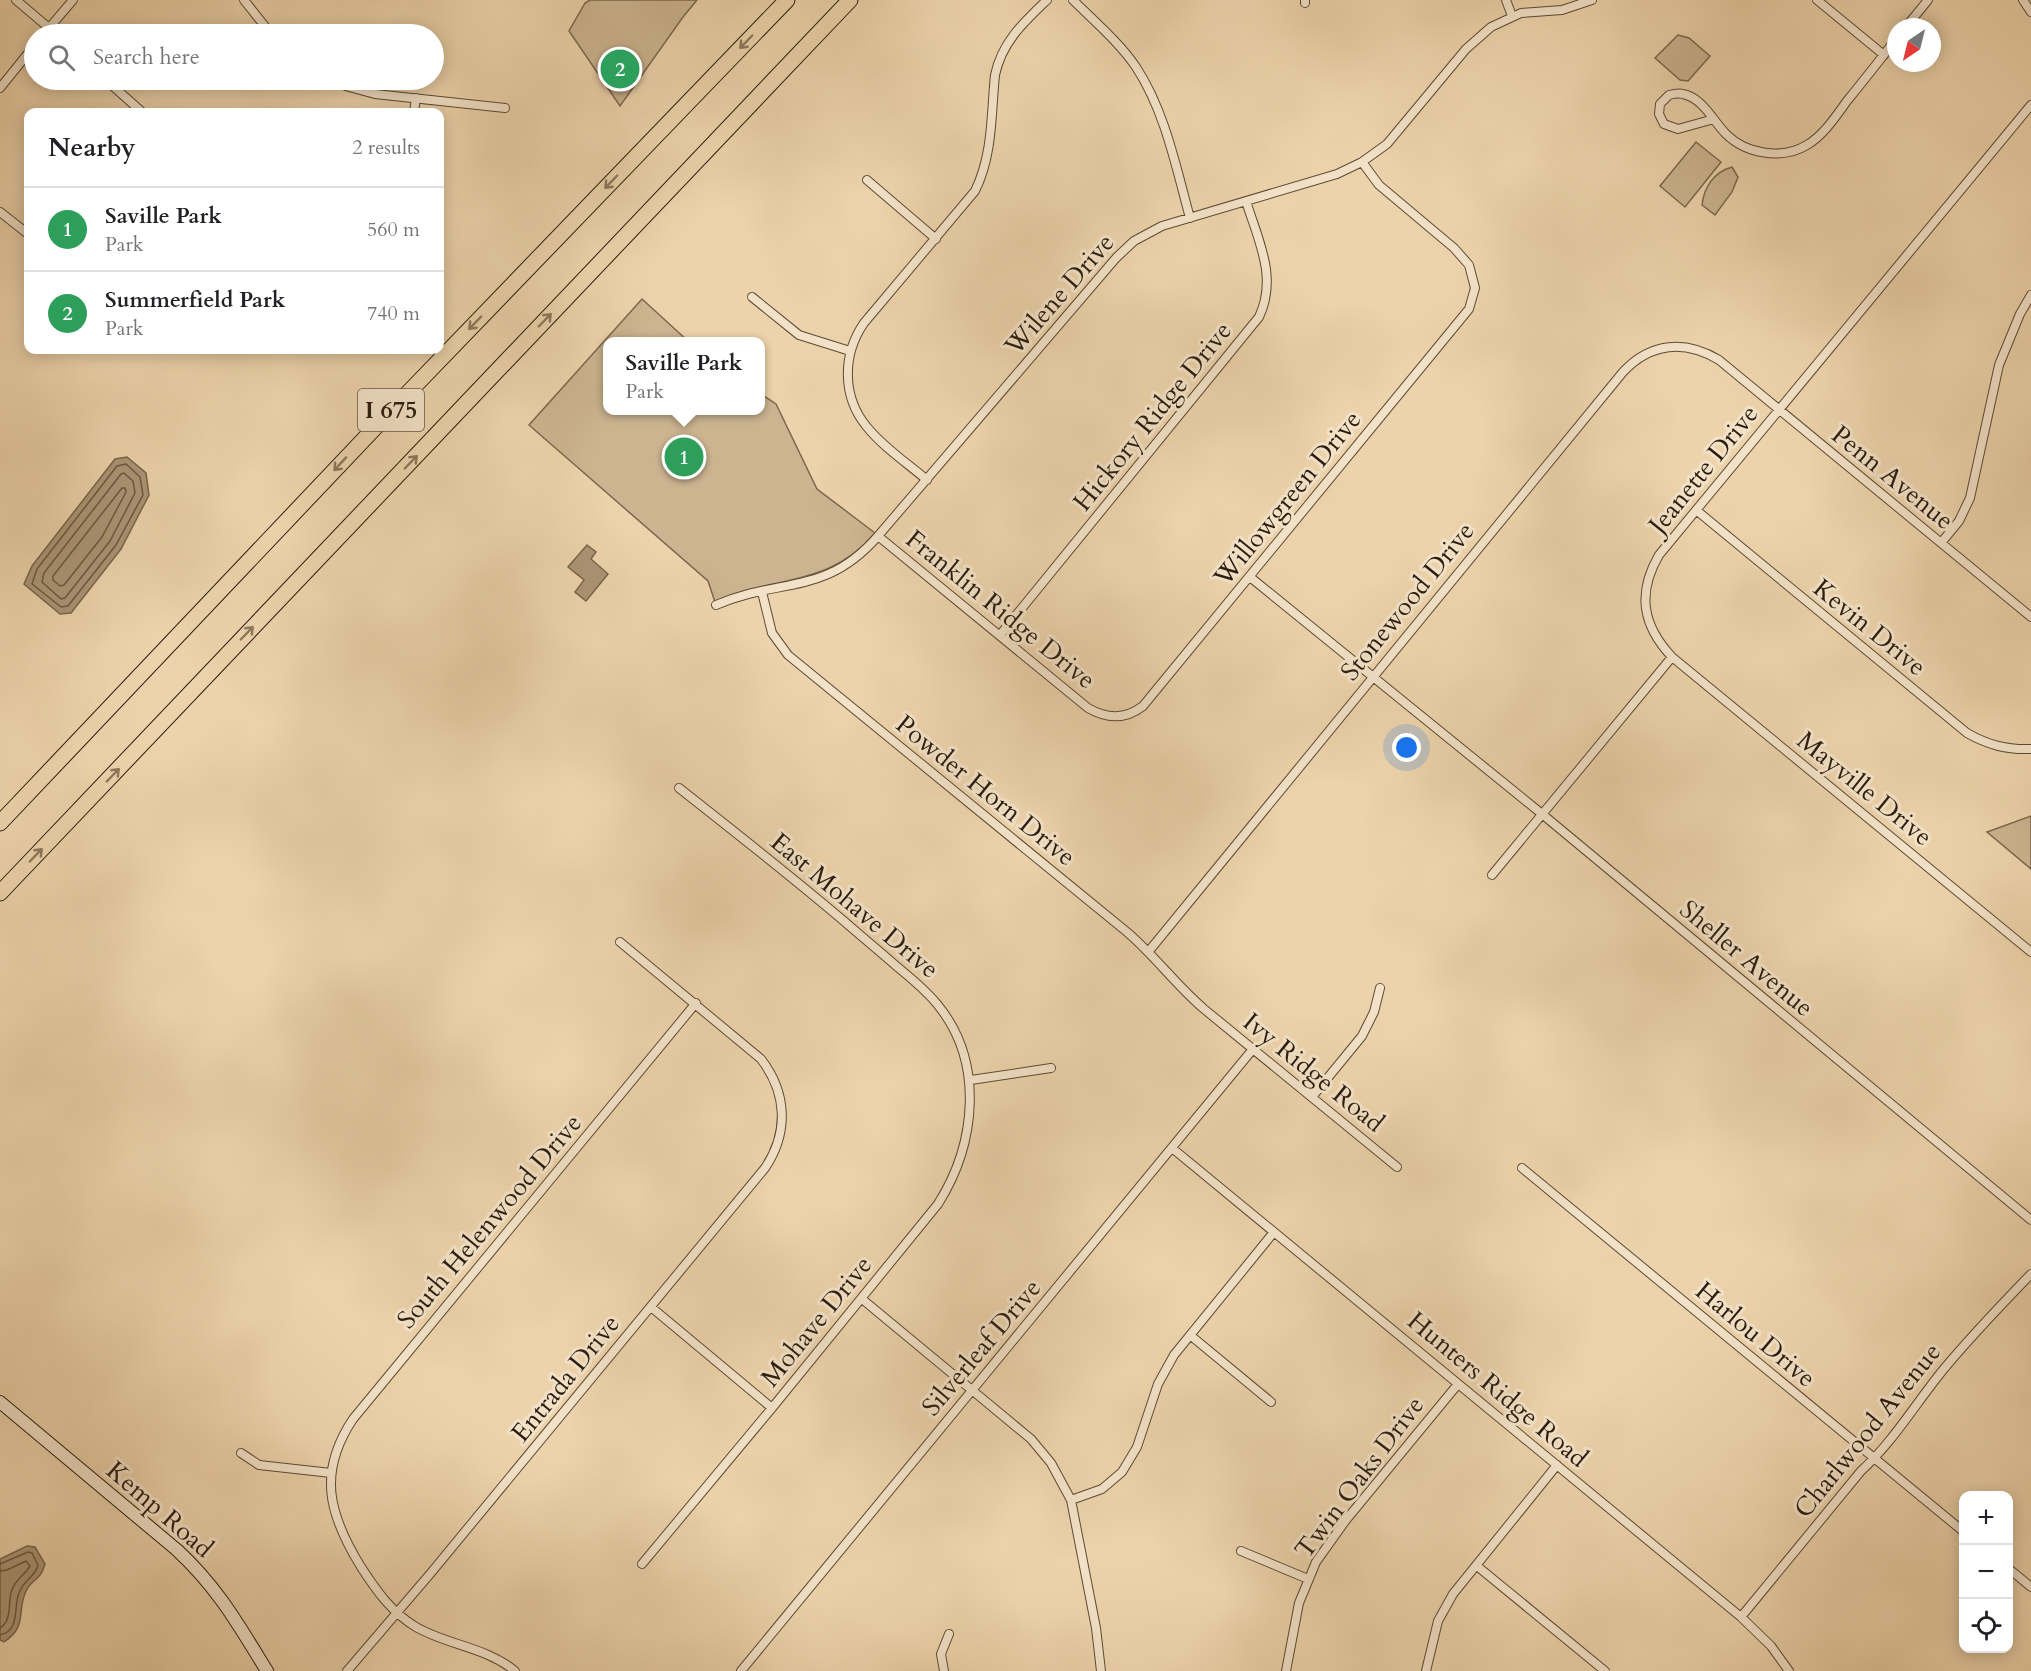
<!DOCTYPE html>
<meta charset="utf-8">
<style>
body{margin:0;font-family:Cardo,serif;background:#f2f2f2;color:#202124}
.controls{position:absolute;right:18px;bottom:18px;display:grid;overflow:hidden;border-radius:12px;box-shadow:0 3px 15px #0003}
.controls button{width:54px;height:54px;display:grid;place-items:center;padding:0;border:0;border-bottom:2px solid #e0e0e0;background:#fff;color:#202124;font:30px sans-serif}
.compass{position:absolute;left:1887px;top:18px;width:54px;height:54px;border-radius:50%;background:#fff;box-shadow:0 3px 15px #0003;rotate:215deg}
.you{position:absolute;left:1407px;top:748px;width:21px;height:21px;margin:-15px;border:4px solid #fff;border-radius:50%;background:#1a73e8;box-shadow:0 0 0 9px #1a73e833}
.badge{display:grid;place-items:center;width:39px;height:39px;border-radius:50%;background:#ea580c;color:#fff;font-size:20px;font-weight:700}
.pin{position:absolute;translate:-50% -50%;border:3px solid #fff;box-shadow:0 2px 6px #0006}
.popup{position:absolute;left:603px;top:337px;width:162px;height:78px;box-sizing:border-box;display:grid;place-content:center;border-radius:12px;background:#fff;filter:drop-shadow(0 2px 4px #0005);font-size:20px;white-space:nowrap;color:#757577}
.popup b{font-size:22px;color:#202124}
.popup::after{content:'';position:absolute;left:50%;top:100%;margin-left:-12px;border:12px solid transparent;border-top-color:#fff}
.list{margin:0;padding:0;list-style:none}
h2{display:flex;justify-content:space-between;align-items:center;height:78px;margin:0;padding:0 24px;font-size:26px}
h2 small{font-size:20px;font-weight:400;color:#757577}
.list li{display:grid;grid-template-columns:39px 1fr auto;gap:18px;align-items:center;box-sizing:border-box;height:84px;padding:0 24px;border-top:2px solid #e0e0e0}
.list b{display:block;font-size:22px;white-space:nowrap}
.list p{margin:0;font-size:20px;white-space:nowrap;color:#757577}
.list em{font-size:20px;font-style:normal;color:#757577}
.icon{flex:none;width:33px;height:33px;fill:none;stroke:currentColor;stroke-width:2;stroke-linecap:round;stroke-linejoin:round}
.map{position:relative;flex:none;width:2031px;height:1671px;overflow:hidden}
.search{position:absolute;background:#fff;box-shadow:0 3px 15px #0003;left:24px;top:24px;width:420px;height:66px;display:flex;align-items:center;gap:15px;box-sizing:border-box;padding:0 21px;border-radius:33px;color:#757577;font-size:22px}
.panel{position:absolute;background:#fff;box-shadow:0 3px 15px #0003;left:24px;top:108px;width:420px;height:246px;border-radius:12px}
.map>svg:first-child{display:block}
.green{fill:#ccb490;stroke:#7b684e;stroke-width:1.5}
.water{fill:#ab9575;stroke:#77654b;stroke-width:1.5}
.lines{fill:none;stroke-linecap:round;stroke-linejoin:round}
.shore{stroke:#6a5841;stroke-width:1.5}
.street-casing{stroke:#5b4a34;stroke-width:10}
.secondary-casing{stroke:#2a1c0d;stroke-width:14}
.highway-casing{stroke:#2a1c0d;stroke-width:17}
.street{stroke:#f3e2c8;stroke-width:8}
.secondary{stroke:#f3e2c8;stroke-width:12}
.highway{stroke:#edd3ab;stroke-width:15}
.oneway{stroke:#8c785c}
.labels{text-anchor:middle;stroke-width:6;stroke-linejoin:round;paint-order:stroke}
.shield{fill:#f3e2c8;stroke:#665745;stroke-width:1.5}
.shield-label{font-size:24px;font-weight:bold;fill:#2a1c0d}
.street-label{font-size:26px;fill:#2a1c0d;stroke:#f3e2c8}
</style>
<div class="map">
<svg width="2031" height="1671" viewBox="0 0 2031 1671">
<rect width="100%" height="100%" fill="#edd3ab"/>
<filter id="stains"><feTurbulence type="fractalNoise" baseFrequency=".00333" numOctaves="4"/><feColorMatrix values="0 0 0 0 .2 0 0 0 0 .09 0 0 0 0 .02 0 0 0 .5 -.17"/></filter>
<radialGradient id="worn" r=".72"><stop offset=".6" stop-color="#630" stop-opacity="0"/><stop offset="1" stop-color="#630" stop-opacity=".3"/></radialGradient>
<path class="green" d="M590 0H697L683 17 620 106 569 31 585 3Z
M1678 35 1689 38 1710 56 1688 81 1680 80 1655 58Z
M1696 142 1721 162 1685 207 1660 186Z
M1732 167 1738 177 1732 192 1715 215 1702 205C1704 187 1714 172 1732 167Z
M642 299 688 341 608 342V410H760L761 394 776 404 817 489 875 533C829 588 774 575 715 602L708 581 529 425Z
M2031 816V869L1987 832Z"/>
<path class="water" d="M127 457 146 473 149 495 121 549 71 613 60 614 24 584 32 566 115 459Z
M587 545 596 552 591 559 608 574 586 601 575 592 584 580 568 567Z
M27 1546 35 1547 45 1564C40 1582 32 1578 26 1591 16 1613 28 1626 4 1642L0 1640V1559Z"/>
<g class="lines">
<path class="shore" d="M126 464 140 477 143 495 116 545 68 606 61 607 32 584 37 569 117 466Z
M124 473 133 481 135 493 110 541 65 598 61 599 42 582 44 573 121 474Z
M122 488H125L126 492 102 537 64 585 60 586 53 580V576Z
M0 1564 28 1552 32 1553 38 1565C35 1578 22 1580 18 1596 14 1611 19 1631 0 1635
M0 1571 7 1570 26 1561 30 1566C24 1576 14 1580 11 1593 8 1604 12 1621 0 1628"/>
<defs>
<path id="street" d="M16 0 56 34
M244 0 271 34
M1073 0C1094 21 1119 42 1136 67 1165 111 1176 167 1190 218
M1305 0V3
M1506 0 1512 16
M1817 0 1884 55
M2023 0 2031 12
M1906 27 1928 0
M44 34 73 0
M106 80 142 112
M329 80 349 87 375 94 505 108
M0 88 34 46
M2031 105 1659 555C1637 593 1642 625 1672 657L2031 952
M414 112 416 98
M1714 119 1678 129 1664 124 1659 114 1660 104 1669 95C1673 94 1679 93 1683 94 1703 98 1713 121 1726 134 1746 154 1782 160 1807 145 1824 135 1836 116 1847 101 1864 80 1880 60 1896 39
M867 180 936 239
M0 212 28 234
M752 297 799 335 850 351
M927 480C907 463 883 447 867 427 842 397 842 355 864 323L975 191C993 155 991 114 995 75 1002 42 1023 23 1047 0
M1696 510 1967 733C1988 745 2007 750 2031 749
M878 536 1088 708C1107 719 1125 720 1143 706L1469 309 1475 288 1469 265 1454 248 1379 185 1362 162
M1941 543 1959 521 1970 498 1999 365 2020 314 2031 295
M1250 577 1542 814 2031 1220
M762 592 772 633 788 655 1127 932C1155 956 1176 985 1204 1009L1397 1167
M716 605C780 577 825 597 878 536L1116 258 1134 241 1162 226 1337 174 1362 162 1387 144 1466 49 1491 27 1521 13 1562 10 1592 0
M1000 635 1259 317C1278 277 1258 240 1246 201
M1492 875 1672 657
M1149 951 1623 372C1651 342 1685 340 1719 360L2031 617
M971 1080 1051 1068
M1312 1097 1362 1036 1374 1012 1380 988
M1172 1148 1741 1617 1771 1646 1789 1671
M1522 1168 1964 1532
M862 1299 1031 1439 1051 1463 1071 1500 1096 1628 1101 1671
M651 1307 772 1408
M1190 1335 1271 1402
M241 1453 259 1465 331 1473
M1071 1500 1102 1489 1122 1472 1137 1447 1158 1384 1174 1355 1274 1232
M1241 1551 1308 1579
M642 1564 772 1408 938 1204C976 1144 985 1062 937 1004 924 988 909 977 894 964 878 950 861 936 845 922 791 876 735 832 679 788
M1477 1566 1605 1671
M2008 1568 2031 1587
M1741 1617 1861 1471C1893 1442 1916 1403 1943 1370 1971 1336 2001 1305 2031 1274
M347 1671 430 1574 765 1168C789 1132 787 1093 761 1059L620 942
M515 1671C486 1647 447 1645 416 1627 391 1612 376 1590 361 1567 329 1515 317 1473 353 1419L696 1003
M741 1671 1253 1049
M944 1671 941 1654 949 1634
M1286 1671 1299 1603 1316 1562 1346 1520 1458 1384
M1426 1671 1438 1621 1453 1594 1557 1465"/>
<path id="secondary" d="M0 1402 177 1550C218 1588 238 1624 267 1671"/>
<path id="highway" d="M0 823 406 395 787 0
M0 893 850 0"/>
</defs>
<use href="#street" class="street-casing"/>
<use href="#secondary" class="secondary-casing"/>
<use href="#highway" class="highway-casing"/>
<use href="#street" class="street"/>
<use href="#secondary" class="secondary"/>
<use href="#highway" class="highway"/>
</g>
<defs><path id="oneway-shaft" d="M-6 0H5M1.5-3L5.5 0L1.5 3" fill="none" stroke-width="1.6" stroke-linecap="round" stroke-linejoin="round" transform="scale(1.5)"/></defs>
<g class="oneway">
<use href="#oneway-shaft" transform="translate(746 42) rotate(134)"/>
<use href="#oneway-shaft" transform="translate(611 182) rotate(134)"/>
<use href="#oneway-shaft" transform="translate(545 320) rotate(-46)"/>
<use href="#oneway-shaft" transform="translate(475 323) rotate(134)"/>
<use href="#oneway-shaft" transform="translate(411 462) rotate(-46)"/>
<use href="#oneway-shaft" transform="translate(340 464) rotate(133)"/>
<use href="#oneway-shaft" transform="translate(247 633) rotate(-46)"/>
<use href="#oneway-shaft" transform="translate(113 775) rotate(-46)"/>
<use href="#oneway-shaft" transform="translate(36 855) rotate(-46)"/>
</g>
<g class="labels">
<rect class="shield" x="358" y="389" width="66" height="42" rx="4.5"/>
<g class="shield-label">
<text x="391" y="418">I 675</text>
</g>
<g class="street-label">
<text transform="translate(1059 294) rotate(-49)" y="9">Wilene Drive</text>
<text transform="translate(1152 416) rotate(-51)" y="9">Hickory Ridge Drive</text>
<text transform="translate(1703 469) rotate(-51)" y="9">Jeanette Drive</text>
<text transform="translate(1893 477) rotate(39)" y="9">Penn Avenue</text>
<text transform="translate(1287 498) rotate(-51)" y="9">Willowgreen Drive</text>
<text transform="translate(1407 601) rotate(-51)" y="9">Stonewood Drive</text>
<text transform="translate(1001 609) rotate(39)" y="9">Franklin Ridge Drive</text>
<text transform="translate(1870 627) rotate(39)" y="9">Kevin Drive</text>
<text transform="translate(1865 788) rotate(39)" y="9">Mayville Drive</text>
<text transform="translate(986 790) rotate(39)" y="9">Powder Horn Drive</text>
<text transform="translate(855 905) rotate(40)" y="9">East Mohave Drive</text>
<text transform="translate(1747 958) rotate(40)" y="9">Sheller Avenue</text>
<text transform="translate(1314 1072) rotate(39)" y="9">Ivy Ridge Road</text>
<text transform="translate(489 1221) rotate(-50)" y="9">South Helenwood Drive</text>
<text transform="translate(816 1321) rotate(-51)" y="9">Mohave Drive</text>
<text transform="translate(1756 1334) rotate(40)" y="9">Harlou Drive</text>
<text transform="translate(981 1347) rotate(-50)" y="9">Silverleaf Drive</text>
<text transform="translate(565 1378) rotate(-51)" y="9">Entrada Drive</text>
<text transform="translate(1498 1389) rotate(40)" y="9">Hunters Ridge Road</text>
<text transform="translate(1867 1430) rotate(-51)" y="9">Charlwood Avenue</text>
<text transform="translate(1359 1477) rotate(-53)" y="9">Twin Oaks Drive</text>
<text transform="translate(160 1509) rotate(41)" y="9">Kemp Road</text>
</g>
</g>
<rect width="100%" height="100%" filter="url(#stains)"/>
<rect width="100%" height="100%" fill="url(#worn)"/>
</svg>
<div class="controls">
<button>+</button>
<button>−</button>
<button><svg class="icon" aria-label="locate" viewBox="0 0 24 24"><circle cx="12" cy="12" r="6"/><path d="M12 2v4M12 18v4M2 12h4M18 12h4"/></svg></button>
</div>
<svg class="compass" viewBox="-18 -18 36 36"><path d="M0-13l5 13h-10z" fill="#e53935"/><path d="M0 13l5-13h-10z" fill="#757577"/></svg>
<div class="you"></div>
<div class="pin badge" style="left:684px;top:457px;background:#2e9e5b">1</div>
<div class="popup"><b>Saville Park</b>Park</div>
<div class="pin badge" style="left:620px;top:69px;background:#2e9e5b">2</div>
<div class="search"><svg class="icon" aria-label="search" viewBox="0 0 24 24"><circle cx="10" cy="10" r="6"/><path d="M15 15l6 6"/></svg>Search here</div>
<section class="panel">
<h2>Nearby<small>2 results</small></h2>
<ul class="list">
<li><span class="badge" style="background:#2e9e5b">1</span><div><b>Saville Park</b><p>Park</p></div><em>560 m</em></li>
<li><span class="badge" style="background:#2e9e5b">2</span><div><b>Summerfield Park</b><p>Park</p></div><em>740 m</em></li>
</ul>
</section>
</div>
